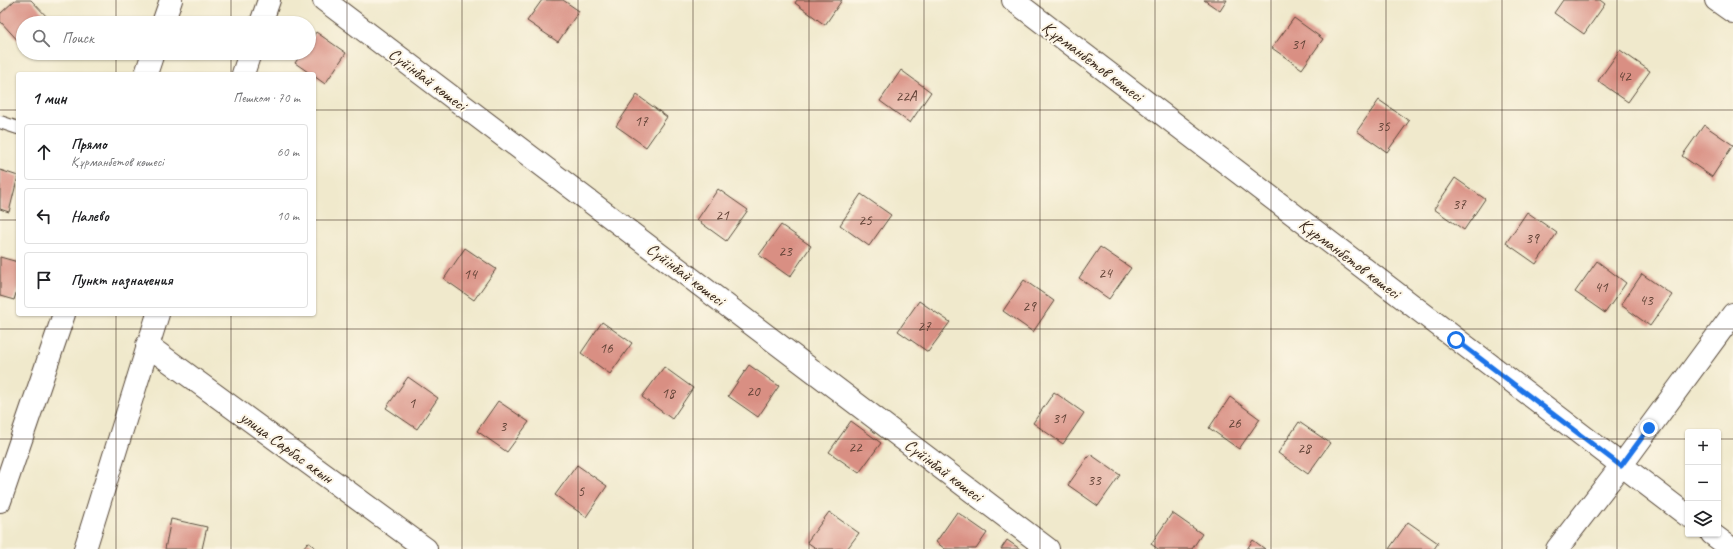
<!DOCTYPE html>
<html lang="ru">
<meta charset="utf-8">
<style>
body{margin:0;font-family:Caveat,sans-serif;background:#f6f6f6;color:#202124}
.controls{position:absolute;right:12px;bottom:12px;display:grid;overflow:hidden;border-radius:4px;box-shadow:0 1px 3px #0004}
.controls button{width:36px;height:36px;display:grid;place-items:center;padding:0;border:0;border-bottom:1px solid #e0e0e0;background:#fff;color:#202124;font:20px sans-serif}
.stop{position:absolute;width:12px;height:12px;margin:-9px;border:3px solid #1a73e8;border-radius:50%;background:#fff}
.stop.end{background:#1a73e8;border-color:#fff;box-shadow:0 1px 4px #0008}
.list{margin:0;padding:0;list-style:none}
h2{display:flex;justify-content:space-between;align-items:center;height:52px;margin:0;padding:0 16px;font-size:17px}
h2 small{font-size:13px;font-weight:400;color:#757577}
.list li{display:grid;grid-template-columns:26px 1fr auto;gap:12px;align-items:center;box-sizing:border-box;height:56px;margin:0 8px 8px;padding:0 8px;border:1px solid #e0e0e0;border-radius:4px}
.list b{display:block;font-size:15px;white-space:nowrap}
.list p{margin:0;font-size:13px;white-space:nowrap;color:#757577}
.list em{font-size:13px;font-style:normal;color:#757577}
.icon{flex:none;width:22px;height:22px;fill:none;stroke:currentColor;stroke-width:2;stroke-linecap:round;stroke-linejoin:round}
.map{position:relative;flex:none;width:1733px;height:549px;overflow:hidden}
.search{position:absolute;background:#fff;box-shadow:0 1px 3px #0004;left:16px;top:16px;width:300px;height:44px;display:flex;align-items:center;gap:10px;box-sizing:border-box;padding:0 14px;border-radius:22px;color:#757577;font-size:15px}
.panel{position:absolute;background:#fff;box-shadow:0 1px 3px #0004;left:16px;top:72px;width:300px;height:244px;border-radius:4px}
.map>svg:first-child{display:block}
.building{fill:#d98f83}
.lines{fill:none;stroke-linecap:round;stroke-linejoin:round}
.service-casing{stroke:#564738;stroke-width:14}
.minor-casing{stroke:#564738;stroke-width:24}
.service{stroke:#fff;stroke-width:12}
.minor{stroke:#fff;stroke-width:22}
.route{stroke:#1a73e8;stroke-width:5}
.grid{fill:none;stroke:#3b2a1e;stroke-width:1;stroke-opacity:0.55}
.labels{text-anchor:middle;stroke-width:4;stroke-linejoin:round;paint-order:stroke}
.number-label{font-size:15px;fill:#624337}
.street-label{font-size:17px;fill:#3b2a1e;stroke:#fcf5e5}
</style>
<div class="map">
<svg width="1733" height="549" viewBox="0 0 1733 549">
<rect width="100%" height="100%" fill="#fcf5e5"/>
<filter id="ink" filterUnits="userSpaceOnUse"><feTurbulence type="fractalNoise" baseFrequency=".025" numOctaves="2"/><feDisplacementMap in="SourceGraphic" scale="8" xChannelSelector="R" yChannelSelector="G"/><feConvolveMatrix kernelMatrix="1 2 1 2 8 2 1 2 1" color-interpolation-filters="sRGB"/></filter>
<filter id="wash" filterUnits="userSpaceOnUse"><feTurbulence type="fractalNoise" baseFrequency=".012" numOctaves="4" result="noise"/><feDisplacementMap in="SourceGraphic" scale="16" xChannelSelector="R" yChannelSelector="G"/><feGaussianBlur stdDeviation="0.9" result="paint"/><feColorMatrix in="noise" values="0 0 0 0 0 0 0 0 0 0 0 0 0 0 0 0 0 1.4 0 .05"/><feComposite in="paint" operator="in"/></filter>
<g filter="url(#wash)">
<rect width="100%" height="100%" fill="#f0e9cc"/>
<g id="blocks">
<path class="building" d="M15 0H31L49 19 44 23H23V43L21 44 0 21V14Z
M542 0H563L579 11 558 42 527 21Z
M797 0H842L825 25 795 3Z
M1204 0H1227L1220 11Z
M1563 0H1600L1605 4 1584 34 1554 13Z
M1294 18 1323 39 1302 69 1272 48Z
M316 32 346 53 325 84 314 76V74H311L295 63 302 53H309V43Z
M1620 50 1650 71 1628 102 1598 81Z
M901 70 931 92 910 123 880 101Z
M637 95 667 117 646 147 616 126Z
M1379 100 1409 121 1387 152 1357 131Z
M1704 125 1733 145 1712 177 1682 156Z
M0 170 18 176 9 212 0 209Z
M1455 178 1485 199 1464 230 1434 209Z
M718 189 748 210 726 241 697 220Z
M861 194 891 215 869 246 840 225Z
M1527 212 1557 233 1536 264 1506 243Z
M781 225 811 246 790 277 759 255Z
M1100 247 1131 268 1109 299 1079 278Z
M465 248 496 269 474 300 444 279Z
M0 257 18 262V287L14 300 0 296Z
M1597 261 1626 283 1605 313 1575 292Z
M1642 274 1672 295 1650 326 1621 305Z
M1024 280 1054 301 1033 332 1003 311Z
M919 301 950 322 928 352 898 331Z
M602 322 632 343 610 374 581 353Z
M749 365 779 386 758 417 728 396Z
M664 367 693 388 672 419 642 397Z
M408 377 438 398 417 429 386 408Z
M1054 392 1084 413 1063 444 1033 423Z
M1230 397 1260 419 1239 449 1209 428Z
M498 401 529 422 507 452 477 431Z
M851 421 881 443 859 473 829 452Z
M1299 422 1330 443 1308 474 1278 453Z
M1090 454 1120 475 1098 506 1068 485Z
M577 465 607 486 586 517 555 495Z
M829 512 859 533 847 549H817L807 542Z
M957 512 987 533 976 549H945L936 542Z
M1172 513 1202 534 1192 549H1158L1151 544Z
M171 519 207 527 202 549H165Z
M1408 522 1438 543 1434 549H1389Z
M1007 540 1020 549H1001Z
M1253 540 1265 549H1247Z
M308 542 317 549H302Z"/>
</g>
</g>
<g filter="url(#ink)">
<use href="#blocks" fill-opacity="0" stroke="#564738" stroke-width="1"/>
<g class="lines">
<defs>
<path id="service" d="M0 122 18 128"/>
<path id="minor" d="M324 0 1048 549
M1013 0 1688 516
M1716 0 1733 12
M163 23 171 0
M261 23 269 0
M146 74 153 53
M243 74 250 53
M147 345 426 549
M0 501 64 314
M1712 534 1732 549
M85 549 158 314
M1557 549 1621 466 1733 314"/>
</defs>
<use href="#service" class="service-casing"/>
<use href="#minor" class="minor-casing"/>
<use href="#service" class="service"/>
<use href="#minor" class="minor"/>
</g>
</g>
<g class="lines" filter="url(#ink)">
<path class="route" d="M1456 340 1621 466 1649 428"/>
</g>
<path class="grid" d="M116 0V23M231 0V23M347 0V549M462 0V549M578 0V549M693 0V549M809 0V549M924 0V549M1040 0V549M1155 0V549M1271 0V549M1386 0V549M1502 0V549M1617 0V549M116 53V74M231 53V74M0 110H18M314 110H1733M0 220H18M314 220H1733M116 314V549M231 314V549M0 329H1733M0 439H1688M1718 439H1733"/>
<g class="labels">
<g class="number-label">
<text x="1298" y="49">31</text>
<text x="1624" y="81">42</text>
<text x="906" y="101">22А</text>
<text x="641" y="126">17</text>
<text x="1383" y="131">35</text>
<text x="1459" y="209">37</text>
<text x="722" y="220">21</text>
<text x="865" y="225">25</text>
<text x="1532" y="243">39</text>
<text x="785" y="256">23</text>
<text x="1105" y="278">24</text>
<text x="470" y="279">14</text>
<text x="1601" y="292">41</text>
<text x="1646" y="305">43</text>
<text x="1029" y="311">29</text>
<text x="924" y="331">27</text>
<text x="606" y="353">16</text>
<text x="753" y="396">20</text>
<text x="668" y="398">18</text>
<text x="412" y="408">1</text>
<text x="1059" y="423">31</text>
<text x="1234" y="428">26</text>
<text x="503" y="431">3</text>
<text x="855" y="452">22</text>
<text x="1304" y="453">28</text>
<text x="1094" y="485">33</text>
<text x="581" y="496">5</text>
</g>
<g class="street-label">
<text transform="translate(1093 61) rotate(37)" y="6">Құрманбетов көшесі</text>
<text transform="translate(428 79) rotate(37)" y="6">Сүйінбай көшесі</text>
<text transform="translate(1350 258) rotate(37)" y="6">Құрманбетов көшесі</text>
<text transform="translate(686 274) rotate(37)" y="6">Сүйінбай көшесі</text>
<text transform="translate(287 447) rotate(36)" y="6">улица Сарбас акын</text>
<text transform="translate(944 470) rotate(37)" y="6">Сүйінбай көшесі</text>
</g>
</g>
</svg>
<div class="controls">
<button>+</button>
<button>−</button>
<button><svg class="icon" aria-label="layers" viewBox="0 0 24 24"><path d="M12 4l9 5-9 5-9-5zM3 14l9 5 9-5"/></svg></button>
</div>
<div class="stop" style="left:1456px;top:340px"></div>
<div class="stop end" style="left:1649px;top:428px"></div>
<div class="search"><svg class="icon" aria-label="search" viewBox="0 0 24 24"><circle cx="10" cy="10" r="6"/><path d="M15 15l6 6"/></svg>Поиск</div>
<section class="panel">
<h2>1 мин<small>Пешком · 70 m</small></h2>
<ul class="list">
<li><svg class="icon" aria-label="ahead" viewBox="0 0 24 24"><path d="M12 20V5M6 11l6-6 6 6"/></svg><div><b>Прямо</b><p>Құрманбетов көшесі</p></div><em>60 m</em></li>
<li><svg class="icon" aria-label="left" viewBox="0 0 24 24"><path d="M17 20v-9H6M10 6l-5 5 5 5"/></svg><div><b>Налево</b></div><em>10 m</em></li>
<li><svg class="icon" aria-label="arrive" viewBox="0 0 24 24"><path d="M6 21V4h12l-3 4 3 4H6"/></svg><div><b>Пункт назначения</b></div></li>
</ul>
</section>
</div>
